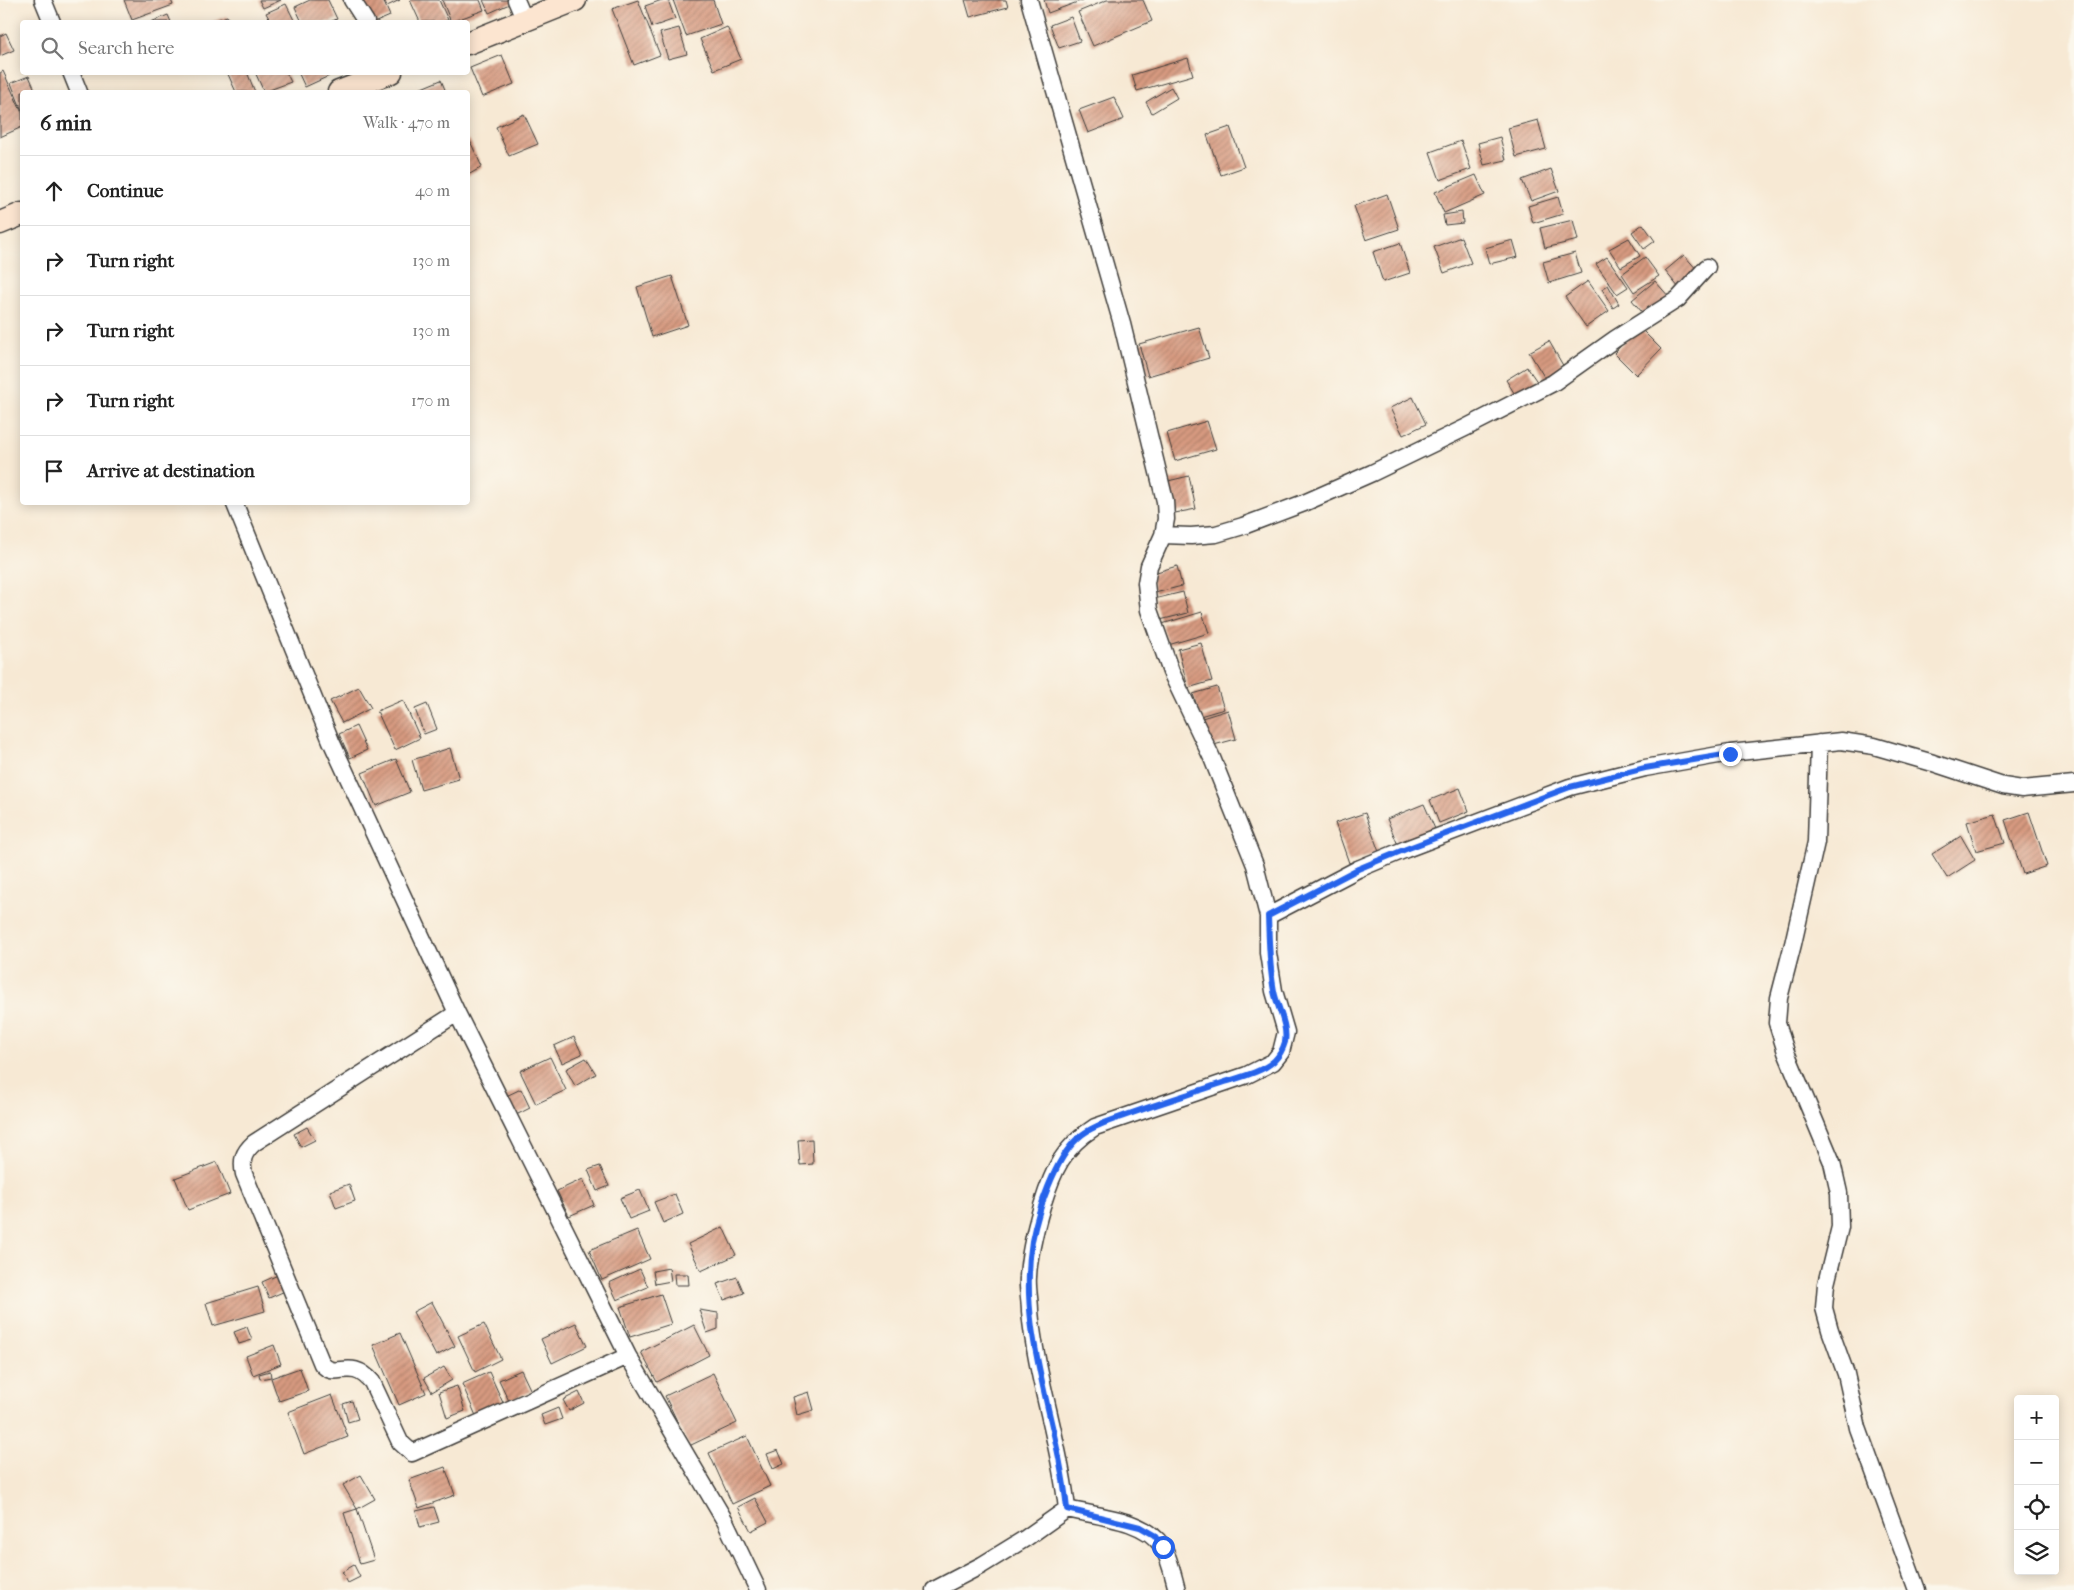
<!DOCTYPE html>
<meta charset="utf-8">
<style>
body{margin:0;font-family:"IM FELL French Canon",serif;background:#f2f2f2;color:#222}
.controls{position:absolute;right:15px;bottom:15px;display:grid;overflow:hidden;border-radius:5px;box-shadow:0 2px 12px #0003}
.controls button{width:45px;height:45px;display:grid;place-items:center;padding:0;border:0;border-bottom:1px solid #e0e0e0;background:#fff;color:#222;font:25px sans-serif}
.stop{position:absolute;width:15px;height:15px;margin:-11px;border:4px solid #2563eb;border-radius:50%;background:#fff}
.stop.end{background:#2563eb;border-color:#fff;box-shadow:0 1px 5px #0008}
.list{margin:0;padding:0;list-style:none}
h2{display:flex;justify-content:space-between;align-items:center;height:65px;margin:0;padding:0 20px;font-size:21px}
h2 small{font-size:16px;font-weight:400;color:#767676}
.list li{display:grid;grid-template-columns:32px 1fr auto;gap:15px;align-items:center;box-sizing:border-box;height:70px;padding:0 20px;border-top:1px solid #e0e0e0}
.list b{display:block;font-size:19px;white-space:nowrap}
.list em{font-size:16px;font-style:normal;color:#767676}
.icon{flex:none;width:28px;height:28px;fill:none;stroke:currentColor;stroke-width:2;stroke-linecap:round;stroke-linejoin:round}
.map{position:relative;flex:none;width:2074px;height:1590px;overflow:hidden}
.search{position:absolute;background:#fff;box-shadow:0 2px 12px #0003;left:20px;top:20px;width:450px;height:55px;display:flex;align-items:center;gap:12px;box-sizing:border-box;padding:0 18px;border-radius:5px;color:#767676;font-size:19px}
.panel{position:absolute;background:#fff;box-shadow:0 2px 12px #0003;left:20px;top:90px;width:450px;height:415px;border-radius:5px}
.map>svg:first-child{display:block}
.building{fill:url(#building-hatch)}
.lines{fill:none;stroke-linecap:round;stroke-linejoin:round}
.street-casing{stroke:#3d3b38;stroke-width:19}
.secondary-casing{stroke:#3d3b38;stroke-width:25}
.street{stroke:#fff;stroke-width:16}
.secondary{stroke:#fce5d0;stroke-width:22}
.route{stroke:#2563eb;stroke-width:6}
</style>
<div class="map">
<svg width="2074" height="1590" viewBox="0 0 2074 1590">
<defs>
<pattern id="building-hatch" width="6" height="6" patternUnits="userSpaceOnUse" patternTransform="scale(1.25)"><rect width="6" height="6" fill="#d79a80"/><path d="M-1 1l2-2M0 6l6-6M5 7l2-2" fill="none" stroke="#ae7d68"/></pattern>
</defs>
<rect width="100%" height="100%" fill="#fbf7ec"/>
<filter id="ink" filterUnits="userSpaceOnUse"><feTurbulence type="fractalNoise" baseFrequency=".02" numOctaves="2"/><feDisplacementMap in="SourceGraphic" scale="10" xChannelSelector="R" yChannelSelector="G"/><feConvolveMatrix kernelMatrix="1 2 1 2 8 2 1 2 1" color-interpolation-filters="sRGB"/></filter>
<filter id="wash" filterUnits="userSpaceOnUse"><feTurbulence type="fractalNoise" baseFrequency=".0096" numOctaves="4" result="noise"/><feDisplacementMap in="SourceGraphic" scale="20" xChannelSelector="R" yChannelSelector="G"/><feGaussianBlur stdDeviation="1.12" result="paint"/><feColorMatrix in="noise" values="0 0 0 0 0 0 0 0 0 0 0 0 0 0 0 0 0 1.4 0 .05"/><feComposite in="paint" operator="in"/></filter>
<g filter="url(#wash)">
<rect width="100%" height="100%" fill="#f7e9d4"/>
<g id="blocks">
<path class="building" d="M124 0H171L173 5 132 20Z
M259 0H281L263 8Z
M310 0H328L337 19 330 22H302L295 7Z
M360 0H383L390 16 376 22H370Z
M384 0H400L387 6Z
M410 0H439L448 20 442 22H420Z
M442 0H480L484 10 451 22Z
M483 0H513L514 2 489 13Z
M638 0 660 55 634 65 612 9Z
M662 0H668L675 19 652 27 645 6Z
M673 0H713L721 24 686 36Z
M965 0H1006L1008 7 970 17Z
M1044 0H1083L1048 13Z
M1107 0H1143L1152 21 1093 46 1078 12Z
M286 4 295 22H271L266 13Z
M168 15 171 22H151Z
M227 16 230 22H211Z
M1071 17 1080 41 1059 48 1050 25Z
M727 27 741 59 714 70 700 39Z
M679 28 687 54 668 59 660 33Z
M6 33 14 50 0 56V36Z
M502 55 514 84 482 97 470 68Z
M1188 58 1193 75 1137 91 1132 75Z
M3 71 22 113V127L0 137V73Z
M227 72H247L255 92H236Z
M255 72H286L291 82 264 92Z
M298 72H328L329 76 305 87Z
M29 76 36 92H22V111L11 83Z
M441 80 446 92H412Z
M1171 87 1177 98 1152 113 1146 102Z
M1114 97 1124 119 1088 133 1079 110Z
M524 114 538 144 509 156 496 127Z
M1538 120 1546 149 1516 157 1508 128Z
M1230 127 1244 167 1221 175 1207 135Z
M468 137 482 167 468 175Z
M1500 137 1506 160 1484 165 1478 143Z
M1461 141 1471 169 1440 180 1430 152Z
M1551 169 1559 191 1531 201 1522 180Z
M1476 175 1485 195 1444 213 1435 192Z
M1387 194 1399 229 1366 240 1354 206Z
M1558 197 1563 214 1533 223 1528 206Z
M1462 212 1463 223 1445 225 1443 215Z
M1573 220 1578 240 1545 248 1540 228Z
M1643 224 1655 241 1644 249 1632 232Z
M1461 237 1471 263 1444 273 1434 247Z
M1629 238 1640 256 1621 267 1609 249Z
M1513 240 1518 257 1489 264 1485 248Z
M1400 243 1410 273 1383 282 1373 252Z
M1575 253 1581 273 1549 283 1543 262Z
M1684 255 1698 271 1679 288 1665 271Z
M1607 257 1628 287 1617 294 1596 264Z
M1645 257 1659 276 1634 292 1622 274Z
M672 276 688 325 652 337 637 287Z
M1588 281 1609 311 1586 327 1565 297Z
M1655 281 1670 298 1646 317 1632 300Z
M1608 285 1619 304 1613 308 1602 289Z
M1199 327 1209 358 1148 376 1139 344Z
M1639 327 1661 349 1636 375 1614 353Z
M1549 341 1565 369 1546 380 1529 352Z
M1527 367 1538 383 1516 396 1506 380Z
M1413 397 1426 424 1403 435 1390 408Z
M1207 421 1216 449 1175 461 1167 433Z
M1189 476 1196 509 1175 513 1168 481Z
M1177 566 1182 586 1155 593 1150 574Z
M1183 592 1188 613 1160 620 1154 599Z
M1202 612 1209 633 1168 645 1162 624Z
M1201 643 1212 681 1188 688 1178 649Z
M359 687 371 708 342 723 330 701Z
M1217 687 1224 709 1200 716 1193 694Z
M403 700 420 738 395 750 377 711Z
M427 704 437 729 424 734 415 709Z
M1228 710 1236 739 1210 746 1202 718Z
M356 726 367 750 350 758 339 734Z
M450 748 459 779 421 790 412 760Z
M396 759 410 792 376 806 362 773Z
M1460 788 1469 811 1439 823 1430 800Z
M1424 804 1435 829 1398 845 1387 819Z
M2029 812 2047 866 2023 874 2005 820Z
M1365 813 1379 852 1349 863 1335 823Z
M1995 814 2005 843 1976 851 1967 822Z
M1961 836 1975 860 1947 878 1932 854Z
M574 1037 582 1054 562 1063 554 1046Z
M550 1057 566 1090 536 1104 520 1071Z
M586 1058 596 1074 575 1086 566 1069Z
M521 1089 530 1108 514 1116 504 1097Z
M307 1127 315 1140 301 1147 294 1134Z
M812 1139 813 1164 800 1165 798 1140Z
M217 1162 230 1194 188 1210 175 1178Z
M600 1166 609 1186 597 1191 588 1170Z
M583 1179 594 1205 569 1216 557 1191Z
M349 1184 355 1201 336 1208 330 1191Z
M640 1190 649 1211 629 1219 620 1198Z
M675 1194 683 1214 663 1223 654 1202Z
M723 1227 736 1255 701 1271 688 1244Z
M637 1230 650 1259 602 1280 589 1250Z
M669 1268 671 1281 655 1284 653 1271Z
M640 1269 648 1287 617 1300 609 1283Z
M674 1274H688L689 1285H675Z
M278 1275 285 1291 269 1298 262 1282Z
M737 1277 744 1293 724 1300 717 1284Z
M258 1287 265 1311 213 1326 206 1303Z
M661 1294 671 1324 630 1337 620 1307Z
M432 1302 455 1346 436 1356 413 1312Z
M699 1310 718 1313V1329L707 1333Z
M576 1323 587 1346 552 1363 541 1339Z
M484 1324 501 1359 475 1372 458 1336Z
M694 1325 709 1355 657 1382 641 1352Z
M247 1327 252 1340 239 1344 234 1332Z
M400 1333 426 1393 399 1405 373 1345Z
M274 1345 281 1364 253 1375 246 1356Z
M444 1367 452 1380 432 1392 424 1378Z
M300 1368 308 1391 279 1401 271 1378Z
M521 1370 531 1391 509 1401 499 1380Z
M270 1371 271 1377 260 1379 259 1374Z
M489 1372 504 1405 477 1418 462 1384Z
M713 1373 737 1423 689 1446 665 1396Z
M457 1386 465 1411 447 1418 439 1392Z
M579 1392 584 1403 569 1411 563 1400Z
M809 1392 814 1410 797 1415 793 1397Z
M332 1395 348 1437 304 1454 288 1412Z
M352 1401 358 1419 348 1422 343 1404Z
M558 1408 562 1419 545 1425 541 1415Z
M747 1436 770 1486 732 1504 709 1453Z
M778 1450 784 1464 773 1469 767 1454Z
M445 1467 455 1495 419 1508 409 1480Z
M361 1475 375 1499 357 1509 343 1485Z
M755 1498 768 1522 751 1531 738 1507Z
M434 1507 439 1522 420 1527 416 1511Z
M357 1509 374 1560 360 1564 344 1513Z
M354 1565 360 1577 348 1583 342 1572Z"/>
</g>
</g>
<g filter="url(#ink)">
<use href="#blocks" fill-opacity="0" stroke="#3d3b38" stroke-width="1"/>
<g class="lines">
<defs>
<path id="street" d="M43 0 52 22
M352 0 366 22
M516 0 525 21
M1029 0 1122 324 1165 501 1166 519 1163 535 1149 566 1146 583 1149 610 1171 672 1212 758 1255 865 1268 916V953L1274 991 1286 1032 1281 1052 1273 1062 1247 1075 1095 1127C1063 1147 1053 1170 1042 1206 1035 1230 1029 1253 1028 1277 1027 1288 1030 1300 1030 1311 1036 1378 1060 1442 1067 1509
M71 72 79 92
M234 502 331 741 457 1013 628 1356 725 1521 758 1590
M1163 535 1191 536 1216 534 1243 526 1304 503 1372 473 1465 428 1553 383 1615 339 1678 299 1707 267
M1819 743 1816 842 1793 944 1779 998 1777 1023 1786 1052 1832 1162 1839 1193 1840 1227 1826 1284 1824 1308 1830 1330 1846 1374 1858 1428 1917 1590
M1268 916 1358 869 1406 849 1570 787 1645 768 1730 753 1841 741 1874 746 1933 763 2003 786 2022 789 2074 784
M457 1013 254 1143C243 1153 241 1160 244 1174L322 1364C336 1381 350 1356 372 1382L400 1442 412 1453 628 1356
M934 1590 982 1565 1026 1538 1067 1509C1096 1516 1145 1519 1162 1546 1170 1558 1173 1576 1177 1590"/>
<path id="secondary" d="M468 43 575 0
M339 92 391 72
M0 223 22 214"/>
</defs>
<use href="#street" class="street-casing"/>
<use href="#secondary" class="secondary-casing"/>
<use href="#street" class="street"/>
<use href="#secondary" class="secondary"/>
</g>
</g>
<g class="lines" filter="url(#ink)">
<path class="route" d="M1163 1547 1154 1535 1140 1527 1067 1509C1058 1419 1017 1332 1032 1241 1038 1210 1055 1159 1078 1138 1089 1128 1104 1123 1118 1118 1153 1105 1190 1094 1225 1082 1241 1077 1262 1072 1274 1061 1279 1056 1283 1049 1285 1042 1288 1025 1277 1007 1274 991 1269 965 1269 941 1268 916L1358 869 1406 849 1570 787 1645 768 1730 754"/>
</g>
</svg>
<div class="controls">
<button>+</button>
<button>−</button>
<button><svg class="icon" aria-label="locate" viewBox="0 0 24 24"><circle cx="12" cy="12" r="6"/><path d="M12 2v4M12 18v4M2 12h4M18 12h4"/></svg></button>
<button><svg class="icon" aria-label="layers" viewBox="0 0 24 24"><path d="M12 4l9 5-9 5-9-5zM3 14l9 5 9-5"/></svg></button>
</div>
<div class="stop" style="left:1163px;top:1547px"></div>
<div class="stop end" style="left:1730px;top:754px"></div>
<div class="search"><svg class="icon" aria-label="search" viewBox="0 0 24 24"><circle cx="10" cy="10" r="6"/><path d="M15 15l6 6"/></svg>Search here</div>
<section class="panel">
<h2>6 min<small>Walk · 470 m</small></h2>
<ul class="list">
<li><svg class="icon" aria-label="ahead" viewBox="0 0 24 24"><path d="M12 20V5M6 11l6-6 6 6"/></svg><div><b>Continue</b></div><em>40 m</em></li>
<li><svg class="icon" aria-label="right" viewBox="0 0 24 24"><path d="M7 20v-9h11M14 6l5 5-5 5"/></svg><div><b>Turn right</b></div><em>130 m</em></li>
<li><svg class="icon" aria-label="right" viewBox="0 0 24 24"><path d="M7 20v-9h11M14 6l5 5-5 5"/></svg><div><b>Turn right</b></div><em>130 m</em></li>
<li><svg class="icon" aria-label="right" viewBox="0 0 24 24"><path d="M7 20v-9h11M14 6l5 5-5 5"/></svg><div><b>Turn right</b></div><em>170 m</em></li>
<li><svg class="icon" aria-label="arrive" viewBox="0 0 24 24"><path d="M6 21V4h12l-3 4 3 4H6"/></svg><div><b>Arrive at destination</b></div></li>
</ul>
</section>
</div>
